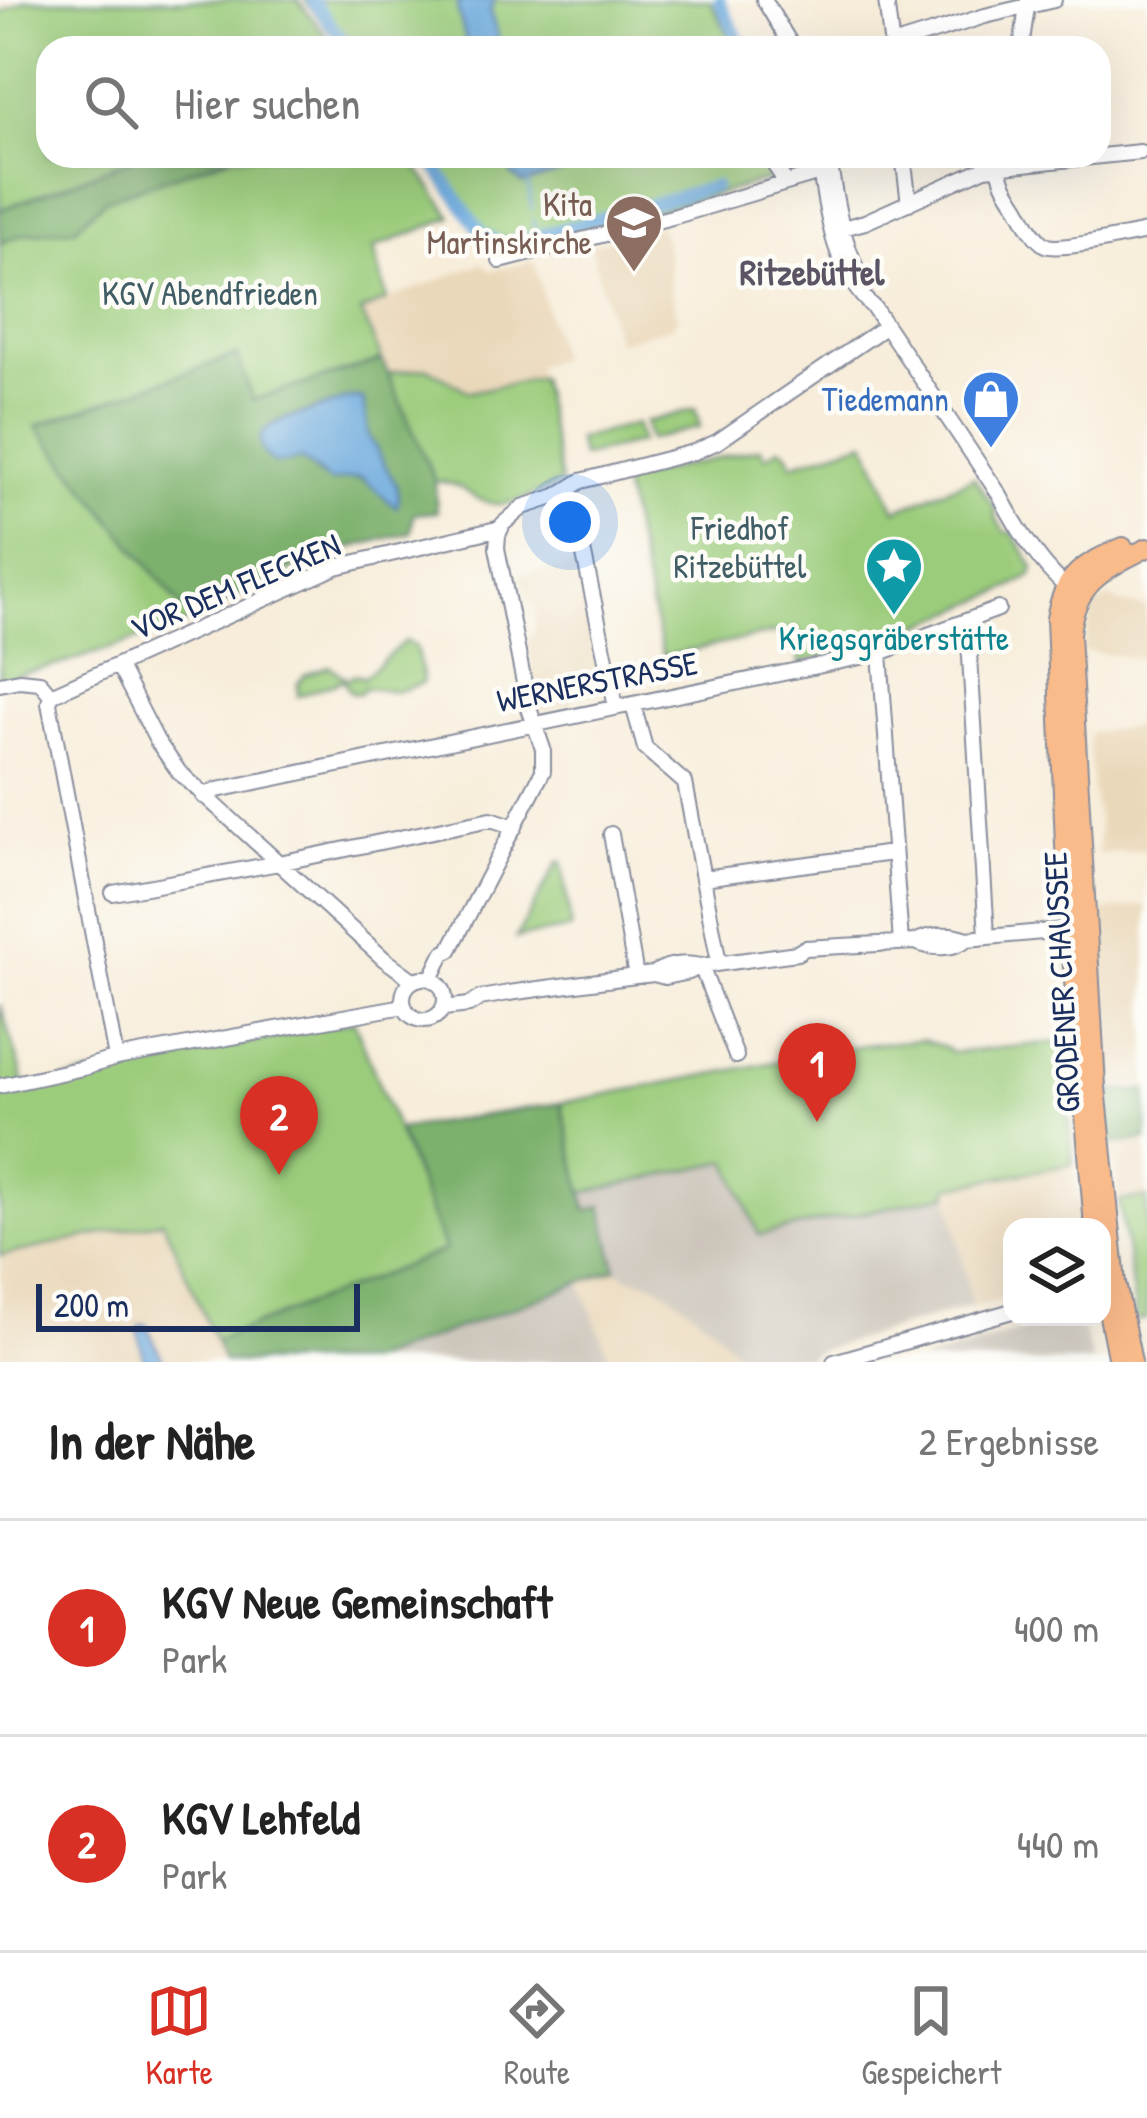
<!DOCTYPE html>
<html lang="de">
<meta charset="utf-8">
<style>
body{margin:0;font-family:"Patrick Hand",sans-serif;background:#f6f6f6;color:#222}
.controls{position:absolute;right:36px;bottom:36px;display:grid;overflow:hidden;border-radius:24px;box-shadow:0 12px 48px #0002}
.controls button{width:108px;height:108px;display:grid;place-items:center;padding:0;border:0;border-bottom:3px solid #e0e0e0;background:#fff;color:#222;font:60px sans-serif}
.scale{position:absolute;left:36px;bottom:30px;width:324px;box-sizing:border-box;padding-left:12px;border:6px solid #1b2f5e;border-top:0;font-size:33px;line-height:42px;white-space:nowrap;color:#1b2f5e;-webkit-text-stroke:9px #fdfcf7;paint-order:stroke}
.you{position:absolute;left:570px;top:522px;width:42px;height:42px;margin:-30px;border:9px solid #fff;border-radius:50%;background:#1a73e8;box-shadow:0 0 0 18px #1a73e833}
.badge{display:grid;place-items:center;width:78px;height:78px;border-radius:50%;background:#d93025;color:#fff;font-size:39px;font-weight:700}
.pin{position:absolute;translate:-50% -99px;filter:drop-shadow(0 3px 6px #0008)}
.pin::after{content:'';position:absolute;top:63px;width:42px;height:36px;background:inherit;clip-path:polygon(0 0,100% 0,50% 100%)}
.list{margin:0;padding:0;list-style:none}
h2{display:flex;justify-content:space-between;align-items:center;height:156px;margin:0;padding:0 48px;font-size:51px}
h2 small{font-size:39px;font-weight:400;color:#767676}
.list li{display:grid;grid-template-columns:78px 1fr auto;gap:36px;align-items:center;box-sizing:border-box;height:216px;padding:0 48px;border-top:3px solid #e0e0e0}
.list b{display:block;font-size:45px;white-space:nowrap}
.list p{margin:0;font-size:39px;white-space:nowrap;color:#767676}
.list em{font-size:39px;font-style:normal;color:#767676}
.icon{flex:none;width:66px;height:66px;fill:none;stroke:currentColor;stroke-width:2;stroke-linecap:round;stroke-linejoin:round}
.map{position:relative;flex:none;width:1147px;height:1362px;overflow:hidden}
.search{position:absolute;background:#fff;box-shadow:0 12px 48px #0002;left:36px;right:36px;top:36px;height:132px;display:flex;align-items:center;gap:30px;box-sizing:border-box;padding:0 42px;border-radius:36px;color:#767676;font-size:45px}
.sheet{height:588px;background:#fff}
nav{display:flex;justify-content:space-around;align-items:center;box-sizing:border-box;height:168px;border-top:3px solid #e0e0e0;background:#fff;font-size:33px;color:#767676}
nav a{display:grid;justify-items:center;gap:6px}
nav .on{color:#d93025}
.map>svg:first-child{display:block}
.built{fill:#ead8ba}
.industrial{fill:#cac3b8}
.green{fill:#9bcc7c;stroke:#5b7e6d;stroke-width:3}
.forest{fill:#7cb06c;stroke:#4c7065;stroke-width:3;fill-rule:evenodd}
.water{fill:#6ba9dd;stroke:#436c9e;stroke-width:3}
.lines{fill:none;stroke-linecap:round;stroke-linejoin:round}
.stream{stroke:#6ba9dd;stroke-width:3}
.canal{stroke:#6ba9dd;stroke-width:12}
.minor-casing{stroke:#898e9c;stroke-width:18}
.major-casing{stroke:#898e9c;stroke-width:22}
.minor{stroke:#fff;stroke-width:14}
.major{stroke:#fabb8b;stroke-width:18}
.labels{text-anchor:middle;stroke-width:9;stroke-linejoin:round;paint-order:stroke}
.education-label{font-size:33px;fill:#785e54;stroke:#fdfcf7;text-anchor:end}
.park-label{font-size:33px;fill:#415e67;stroke:#fdfcf7}
.shop-label{font-size:33px;fill:#366cbe;stroke:#fdfcf7;text-anchor:end}
.street-label{font-size:33px;fill:#1b2f5e;stroke:#fdfcf7}
.culture-label{font-size:33px;fill:#0d838f;stroke:#fdfcf7}
.neighbourhood-label{font-size:36px;font-weight:bold;fill:#5c5464;stroke:#fdfcf7}
</style>
<div class="map">
<svg width="1147" height="1362" viewBox="0 0 1147 1362">
<rect width="100%" height="100%" fill="#fdfcf7"/>
<filter id="ink" filterUnits="userSpaceOnUse"><feTurbulence type="fractalNoise" baseFrequency=".00833" numOctaves="2"/><feDisplacementMap in="SourceGraphic" scale="24" xChannelSelector="R" yChannelSelector="G"/><feConvolveMatrix kernelMatrix="1 2 1 2 8 2 1 2 1" color-interpolation-filters="sRGB"/></filter>
<filter id="wash" filterUnits="userSpaceOnUse"><feTurbulence type="fractalNoise" baseFrequency=".004" numOctaves="4" result="noise"/><feDisplacementMap in="SourceGraphic" scale="48" xChannelSelector="R" yChannelSelector="G"/><feGaussianBlur stdDeviation="2.7" result="paint"/><feColorMatrix in="noise" values="0 0 0 0 0 0 0 0 0 0 0 0 0 0 0 0 0 1.4 0 .05"/><feComposite in="paint" operator="in"/></filter>
<g filter="url(#wash)">
<rect width="100%" height="100%" fill="#f7edda"/>
<path class="built" d="M661 225 670 262V287L677 316 673 326 617 342 590 245Z
M534 261 559 358 536 366 539 378 469 392 428 368 388 373 361 310 482 263 491 271Z
M581 563 609 690 573 697V704L540 711 528 644 535 627 536 615 520 575Z
M1111 597 1119 603 1147 607V660L1083 651 1093 607Z
M1146 670 1147 849 1098 854 1099 827 1092 788 1089 733 1135 726Z
M1147 905V1090L1113 1092 1109 1082 1105 1081 1097 912Z
M1147 1140V1198L1119 1201 1111 1144Z
M1073 1164 1083 1227H1012V1297L972 1308 947 1187Z
M163 1221 223 1362H0V1256Z
M616 1269 627 1277 655 1283 679 1300 715 1329 745 1362H611L580 1282Z"/>
<path class="industrial" d="M728 1161 759 1235 949 1194 972 1306 818 1351 801 1362H745L715 1329 679 1300 655 1283 627 1277 616 1269 602 1207 587 1212 582 1193Z
M580 1282 611 1362H368L464 1324Z
M1067 1317H1080L1093 1362H918Z"/>
<path class="green" d="M26 0H298L335 48H48V156H139L0 210V13Z
M305 0H710L736 48H343Z
M232 156H409L452 217 374 248 387 300 361 311 382 360 253 400 236 355 37 426 193 621 62 664 0 679V243L24 234 75 228 106 199Z
M422 156H792L800 171 503 254 486 245Z
M428 368 469 392 539 378 561 482C535 493 506 514 479 499 460 488 457 483 435 481L388 373Z
M695 409 700 427 649 440 645 422Z
M636 424 641 442 581 457 577 439Z
M866 441 896 510 974 477 997 512 994 515 1005 532 1013 533 1034 567 1032 576 1010 588 879 643 799 663V628L663 656 622 481 760 448 766 457 780 447 789 454 792 464Z
M405 641 416 647 423 681 421 684 398 691 364 688 360 693C346 696 349 686 343 680L298 696V683L305 675 330 666 347 679 357 675 363 678Z
M558 862H562L571 929 516 938Z
M0 1004 21 1070 24 1089 354 1021 445 1250 215 1341 163 1221 0 1256Z
M921 1040 945 1047 951 1053 1062 1042 1073 1164 948 1187 949 1194 759 1235 728 1161 582 1193 561 1103 863 1045Z
M1147 1198V1319L1137 1321 1119 1201Z"/>
<path class="forest" d="M139 156H232L106 199 75 228 24 234 0 243V210Z
M237 355 253 400 382 360 435 481 437 512 413 514 411 532 334 552 257 584 193 621 36 426ZM350 398 363 399 368 435 396 485 385 499C365 471 349 479 319 475L310 465 264 431 278 421Z
M1105 1082H1109L1113 1092 1147 1090V1140L1111 1144Z
M561 1103 587 1211 602 1206 616 1269 368 1362H223L215 1341 445 1250 398 1129Z"/>
<path class="water" d="M460 0H494L490 12 502 48H468L457 7Z
M505 156H613L523 184 512 175Z
M350 398 363 399 368 435 396 485 399 501 396 507C382 497 374 485 360 477L330 482 301 459 285 463H273C237 429 287 419 312 411 325 407 338 402 350 398Z
M146 1324 164 1362H145L138 1334 140 1325Z"/>
<g class="lines">
<path class="stream" d="M528 183 532 209
M533 220 536 237"/>
<path class="canal" d="M312 0 349 48
M719 0 743 48
M428 156 482 233 503 245 715 186"/>
</g>
</g>
<g filter="url(#ink)">
<g class="lines">
<defs>
<path id="minor" d="M764 0 793 48
M886 0 892 48
M892 45 985 16 1054 0
M1021 48 1028 0
M768 156 786 182
M818 156C826 208 832 271 874 308L999 494C1017 528 1040 566 1071 591
M829 156C835 203 843 244 865 287
M903 156 909 203
M1000 165C999 180 1010 194 1018 207 1025 219 1033 238 1045 245 1057 252 1129 235 1147 232
M832 231 865 222 985 168 1140 152
M500 261 676 216 830 170
M570 488 616 707
M963 624 969 641 987 936
M880 653 901 943
M118 665 157 741 179 772 384 959 413 980
M0 684 19 680 40 682 51 695
M51 695 336 567 501 528
M51 695 49 703 116 1058
M633 705 645 748 685 783 719 963
M203 796 217 790 880 653 998 609
M611 834 636 976
M703 878 892 853
M113 893 279 863 491 819 515 827
M915 942C932 949 952 950 967 939L1074 929
M701 966 736 1056
M654 974C668 963 685 963 701 966
M403 999a21 21 0 1 1 42 0a21 21 0 1 1-42 0Z
M431 979 443 954 450 950 543 771V749L529 708 497 548 498 535 503 524 523 507 557 496 581 481 694 452 717 442 886 326
M444 1008 469 1005 480 998 509 993 636 976 654 974 665 977 689 972 701 966 797 953 805 948 915 942C930 934 951 932 967 939
M0 1086 83 1068 116 1058 404 1006
M834 1362 1012 1311"/>
<path id="major" d="M1094 1227 1067 895 1056 619C1063 574 1084 564 1123 547
M1102 1280 1118 1362
M1132 1362 1116 1283 1096 1087 1070 635C1074 583 1105 569 1147 548"/>
</defs>
<use href="#minor" class="minor-casing"/>
<use href="#major" class="major-casing"/>
<use href="#minor" class="minor"/>
<use href="#major" class="major"/>
</g>
</g>
<defs>
<symbol id="school-pin" viewBox="-11 -11 22 30"><path d="M0 17L-7.5 6A9.5 9.5 0 1 1 7.5 6Z" fill="#8d6e63" stroke="#fdfcf7"/><path d="M0-5L7-2L0 1L-7-2ZM-4 1L0 2.5L4 1V4Q0 6-4 4Z" fill="#fff"/></symbol>
<symbol id="shop-pin" viewBox="-11 -11 22 30"><path d="M0 17L-7.5 6A9.5 9.5 0 1 1 7.5 6Z" fill="#3f7fe0" stroke="#fdfcf7"/><path d="M-5-2.5h2.3a2.7 3.5 0 0 1 5.4 0H5L5.5 6h-11ZM-1.5-2.5h3a1.5 2.3 0 0 0-3 0Z" fill="#fff"/></symbol>
<symbol id="sight-pin" viewBox="-11 -11 22 30"><path d="M0 17L-7.5 6A9.5 9.5 0 1 1 7.5 6Z" fill="#0f9aa8" stroke="#fdfcf7"/><path d="M0-6L1.8-2.2L6-1.7L2.9 1.2L3.7 5.4L0 3.3L-3.7 5.4L-2.9 1.2L-6-1.7L-1.8-2.2Z" fill="#fff"/></symbol>
</defs>
<g fill-rule="evenodd">
<use href="#school-pin" x="601" y="190" width="66" height="90"/>
<use href="#shop-pin" x="958" y="366" width="66" height="90"/>
<use href="#sight-pin" x="861" y="533" width="66" height="90"/>
</g>
<g class="labels">
<g class="education-label">
<text x="592" y="216">Kita<tspan x="592" dy="38">Martinskirche</tspan></text>
</g>
<g class="park-label">
<text x="210" y="305">KGV Abendfrieden</text>
<text x="740" y="540">Friedhof<tspan x="740" dy="38">Ritzebüttel</tspan></text>
</g>
<g class="shop-label">
<text x="949" y="411">Tiedemann</text>
</g>
<g class="street-label">
<text transform="translate(235 586) rotate(-23)" y="12">VOR DEM FLECKEN</text>
<text transform="translate(597 681) rotate(-11)" y="12">WERNERSTRASSE</text>
<text transform="translate(1061 982) rotate(-93)" y="12">GRODENER CHAUSSEE</text>
</g>
<g class="culture-label">
<text x="894" y="650">Kriegsgräberstätte</text>
</g>
<g class="neighbourhood-label">
<text x="812" y="285">Ritzebüttel</text>
</g>
</g>
</svg>
<div class="controls">
<button><svg class="icon" aria-label="layers" viewBox="0 0 24 24"><path d="M12 4l9 5-9 5-9-5zM3 14l9 5 9-5"/></svg></button>
</div>
<div class="scale">200 m</div>
<div class="you"></div>
<div class="pin badge" style="left:817px;top:1122px">1</div>
<div class="pin badge" style="left:279px;top:1175px">2</div>
<div class="search"><svg class="icon" aria-label="search" viewBox="0 0 24 24"><circle cx="10" cy="10" r="6"/><path d="M15 15l6 6"/></svg>Hier suchen</div>
</div>
<section class="sheet">
<h2>In der Nähe<small>2 Ergebnisse</small></h2>
<ul class="list">
<li><span class="badge">1</span><div><b>KGV Neue Gemeinschaft</b><p>Park</p></div><em>400 m</em></li>
<li><span class="badge">2</span><div><b>KGV Lehfeld</b><p>Park</p></div><em>440 m</em></li>
</ul>
</section>
<nav>
<a class="on"><svg class="icon" aria-label="map" viewBox="0 0 24 24"><path d="M3 6l6-2 6 2 6-2v14l-6 2-6-2-6 2zM9 4v14M15 6v14"/></svg>Karte</a>
<a><svg class="icon" aria-label="directions" viewBox="0 0 24 24"><path d="M12 3l9 9-9 9-9-9zM9 14v-3h6M13 9l2 2-2 2"/></svg>Route</a>
<a><svg class="icon" aria-label="saved" viewBox="0 0 24 24"><path d="M7 4h10v16l-5-4-5 4z"/></svg>Gespeichert</a>
</nav>
